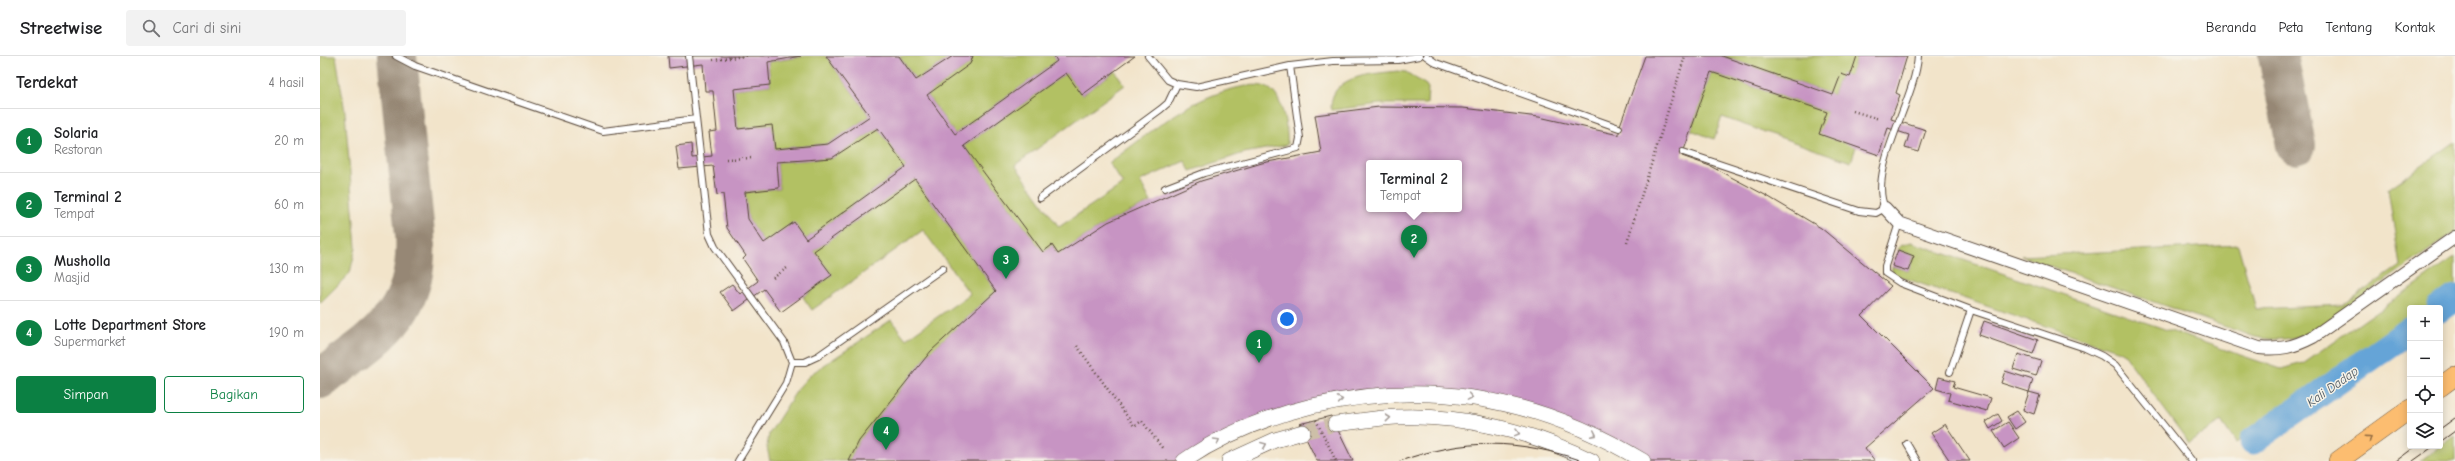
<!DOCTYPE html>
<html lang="id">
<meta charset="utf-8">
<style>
body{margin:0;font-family:"Comic Neue",sans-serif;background:#f2f2f2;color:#202124}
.controls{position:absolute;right:12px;bottom:12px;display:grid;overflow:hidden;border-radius:4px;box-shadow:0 2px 10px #0003}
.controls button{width:36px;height:36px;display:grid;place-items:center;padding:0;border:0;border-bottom:1px solid #e0e0e0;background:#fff;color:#202124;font:20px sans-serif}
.you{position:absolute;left:967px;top:263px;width:14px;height:14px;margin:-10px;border:3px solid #fff;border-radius:50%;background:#1a73e8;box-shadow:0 0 0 6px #1a73e833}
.badge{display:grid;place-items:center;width:26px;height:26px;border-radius:50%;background:#0b8043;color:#fff;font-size:13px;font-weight:700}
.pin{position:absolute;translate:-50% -33px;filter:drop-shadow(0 1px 2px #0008)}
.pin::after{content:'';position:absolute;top:21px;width:14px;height:12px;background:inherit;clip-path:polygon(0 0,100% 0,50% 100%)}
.popup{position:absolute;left:1046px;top:104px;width:96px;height:52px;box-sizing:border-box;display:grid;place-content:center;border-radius:4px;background:#fff;filter:drop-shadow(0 1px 3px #0005);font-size:13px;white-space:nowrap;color:#757577}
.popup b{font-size:15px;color:#202124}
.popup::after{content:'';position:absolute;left:50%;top:100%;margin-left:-8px;border:8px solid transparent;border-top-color:#fff}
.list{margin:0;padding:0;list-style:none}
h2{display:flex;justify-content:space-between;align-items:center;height:52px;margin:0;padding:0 16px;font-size:17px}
h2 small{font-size:13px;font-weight:400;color:#757577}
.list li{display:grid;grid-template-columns:26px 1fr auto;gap:12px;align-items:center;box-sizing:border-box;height:64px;padding:0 16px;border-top:1px solid #e0e0e0}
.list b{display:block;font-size:15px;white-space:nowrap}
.list p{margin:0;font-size:13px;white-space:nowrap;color:#757577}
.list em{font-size:13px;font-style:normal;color:#757577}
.actions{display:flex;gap:8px;padding:12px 16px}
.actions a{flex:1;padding:9px 0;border:1px solid #0b8043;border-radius:4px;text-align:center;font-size:14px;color:#0b8043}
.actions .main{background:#0b8043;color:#fff}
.icon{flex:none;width:22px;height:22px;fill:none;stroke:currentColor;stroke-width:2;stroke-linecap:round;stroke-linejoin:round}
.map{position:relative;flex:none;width:2135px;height:405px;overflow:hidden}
header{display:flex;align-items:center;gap:24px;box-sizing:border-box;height:56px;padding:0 20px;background:#fff;border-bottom:1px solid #e0e0e0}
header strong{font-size:19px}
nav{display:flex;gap:22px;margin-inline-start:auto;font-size:14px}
.search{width:280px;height:36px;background:#f2f2f2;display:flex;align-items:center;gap:10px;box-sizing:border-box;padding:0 14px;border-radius:4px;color:#757577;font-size:15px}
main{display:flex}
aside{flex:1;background:#fff}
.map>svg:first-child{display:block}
.green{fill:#b2c163;stroke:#767640}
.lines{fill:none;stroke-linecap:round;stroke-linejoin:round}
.river{stroke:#65a4d7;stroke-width:27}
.taxiway{stroke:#968774;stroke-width:40}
.building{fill:#c794c3;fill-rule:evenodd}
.tertiary-tunnel{stroke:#cdbfa8;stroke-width:15;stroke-dasharray:15 8;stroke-linecap:butt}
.service-casing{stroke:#564638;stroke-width:8}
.minor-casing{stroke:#564638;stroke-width:14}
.tertiary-casing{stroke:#564638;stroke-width:16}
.primary-casing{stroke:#564638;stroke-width:20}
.path{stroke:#564638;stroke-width:2.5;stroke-dasharray:1 3;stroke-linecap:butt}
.service{stroke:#fff;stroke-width:6}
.minor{stroke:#fff;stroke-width:12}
.tertiary{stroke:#fff;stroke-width:15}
.primary{stroke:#fcbd6f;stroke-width:19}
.tram{stroke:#3b2a1e;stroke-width:1}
.oneway{stroke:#a79f9a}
.oneway2{stroke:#926c42}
.labels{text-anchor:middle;stroke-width:3;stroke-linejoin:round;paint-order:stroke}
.water-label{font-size:13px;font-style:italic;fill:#4a555f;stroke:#f7f3e8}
</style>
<header>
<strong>Streetwise</strong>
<div class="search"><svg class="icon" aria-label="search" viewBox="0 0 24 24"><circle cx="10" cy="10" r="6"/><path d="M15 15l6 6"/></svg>Cari di sini</div>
<nav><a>Beranda</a><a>Peta</a><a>Tentang</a><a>Kontak</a></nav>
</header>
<main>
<aside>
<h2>Terdekat<small>4 hasil</small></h2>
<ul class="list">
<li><span class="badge">1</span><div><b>Solaria</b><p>Restoran</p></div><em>20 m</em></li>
<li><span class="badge">2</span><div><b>Terminal 2</b><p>Tempat</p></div><em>60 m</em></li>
<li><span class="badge">3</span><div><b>Musholla</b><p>Masjid</p></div><em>130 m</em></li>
<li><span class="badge">4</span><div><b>Lotte Department Store</b><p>Supermarket</p></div><em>190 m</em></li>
</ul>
<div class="actions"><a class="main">Simpan</a><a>Bagikan</a></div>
</aside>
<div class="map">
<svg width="2135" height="405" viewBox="0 0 2135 405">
<rect width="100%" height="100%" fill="#f7f3e8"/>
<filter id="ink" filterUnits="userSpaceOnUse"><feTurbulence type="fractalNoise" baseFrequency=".025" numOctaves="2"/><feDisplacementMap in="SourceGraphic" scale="8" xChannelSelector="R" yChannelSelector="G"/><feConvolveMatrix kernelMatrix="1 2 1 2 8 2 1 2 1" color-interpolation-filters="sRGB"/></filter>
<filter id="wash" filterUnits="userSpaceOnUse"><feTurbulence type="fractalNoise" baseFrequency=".012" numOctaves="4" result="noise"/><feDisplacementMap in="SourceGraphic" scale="16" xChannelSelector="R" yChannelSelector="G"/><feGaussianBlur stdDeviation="0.9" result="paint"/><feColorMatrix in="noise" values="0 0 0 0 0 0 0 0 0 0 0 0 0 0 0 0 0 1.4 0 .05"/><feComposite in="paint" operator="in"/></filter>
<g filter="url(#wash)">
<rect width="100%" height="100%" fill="#f2e4ca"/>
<path class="green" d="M0 0H16L25 56 36 191 30 217 0 247Z
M486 0H506L550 60 508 88 455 93 452 69 418 73 414 33 450 29 448 6Z
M579 0H633L596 24Z
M653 0H734L737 5 635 78 607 39 650 8Z
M1402 0H1537L1530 21 1521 18 1513 39Z
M795 15 805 29 695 109 739 171 803 128 789 107C830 77 865 44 916 32 942 26 956 28 963 57 966 68 968 78 967 89L924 97 870 115 865 105 820 125 831 146 788 166 738 198 732 189 723 196 644 90 746 17 762 39Z
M1078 15 1086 16 1106 29 1108 32 1107 48H1060L1012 54 1011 51C1011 18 1054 18 1078 15Z
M1391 16 1507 56 1536 91 1531 106 1402 61 1394 83 1371 74Z
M558 72 586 111 486 183 444 187 428 163 425 136 459 132 457 106 512 102Z
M2135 86V176L1992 276C1971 284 1957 285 1935 281L1701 200 1918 189 1936 253 2023 249 2080 210 2068 133Z
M595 123 676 235 611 295 539 385 529 405H450L447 391 449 378 479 331 491 318 571 264 586 283 650 238 603 174 492 254 483 241 512 219 494 195Z
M1591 186 1961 313 1983 307 1993 300 2135 201V231L2105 252H2090V263L1916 387 1901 365 1869 387 1804 298 1799 295 1572 218V210L1588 215 1594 200 1578 194 1580 190Z
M2135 379V405H2100Z"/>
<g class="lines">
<path class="river" d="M2120 253 2135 242
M1933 385 2090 274"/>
<path class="taxiway" d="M1958 0 1976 89
M0 323C58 280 100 259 95 178L77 0"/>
</g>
<g id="blocks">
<path class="building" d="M348 0H481L448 6 450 29 414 33 418 73 452 69 455 93 508 88 550 60 506 0H579L596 24 633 0H653L650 8 607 39 635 78 737 5 734 0H815L762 39 746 17 644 90 723 196 732 189 738 198 788 166 881 125 942 107 1001 96 995 59 1059 51 1143 52 1219 61 1299 79V72L1325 0H1402L1513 39 1521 18 1530 21 1537 0H1587L1576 37 1580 39 1571 63 1606 74 1599 96 1585 92 1589 79 1568 72 1559 99 1499 78 1507 56 1391 16 1362 100 1390 110 1447 140 1501 172 1571 230 1542 260 1614 332 1545 392 1555 405H1330L1188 344 1015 341 860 405H529L539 385 611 295 676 235 595 123 494 195 512 219 461 256 444 233 414 255 400 236 412 228 420 238 438 225 423 203 426 200 407 172 403 138 397 139 393 110 359 113 356 90 371 88 372 102 392 100 389 76 397 75 393 35H385L383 8 349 12ZM558 72 586 111 486 183 474 166 444 187 428 163 425 136 459 132 457 106 512 102ZM1049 107H1139V153H1049Z
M1578 194 1594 200 1588 215 1572 210Z
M1664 265 1718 284 1713 298 1659 279Z
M1698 298 1721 305 1716 320 1693 313Z
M1685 315 1713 324 1709 336 1681 327Z
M1619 321 1635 325 1633 331 1671 342 1667 355 1628 344 1630 337 1616 333Z
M1709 336 1720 339 1714 358 1703 354Z
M1697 355 1705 366 1695 373 1687 361Z
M1678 358 1682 365 1670 373 1666 366Z
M1011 360 1033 405H997L979 368Z
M1688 366 1699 382 1684 392 1673 375Z
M1625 368 1650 405H1630L1611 377Z"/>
</g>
</g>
<g filter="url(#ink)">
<use href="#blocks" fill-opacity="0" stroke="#564638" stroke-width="1"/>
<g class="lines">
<path class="tertiary-tunnel" d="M983 376 1015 368"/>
<defs>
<path id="service" d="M76 0 95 10 283 75 376 63
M369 0 389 178 395 191 464 286 472 306 466 327 418 405
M828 0 848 24 857 28 876 31 970 10 1013 5 1078 4 1099 0
M1106 0 1116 7 1299 72
M1363 96 1539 155 1556 157 1565 152C1547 115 1596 43 1598 0
M845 132 884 117 978 92 980 82 970 10
M720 142 841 53 848 47 857 28
M1579 167 1565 210V217L1580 227 1651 254
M472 306H485L498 300 623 212
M1630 316 1651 254 1765 292 1782 300 1795 309 1872 405
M1587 388 1597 405"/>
<path id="minor" d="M1565 152 1579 167 1939 292C1960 294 1974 291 1993 281L2135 181"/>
<path id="tertiary" d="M1015 368C1035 366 1056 362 1076 361 1142 358 1213 376 1272 405
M864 405C902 379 947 361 992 350 1110 322 1220 342 1323 405
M909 405 955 384 983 376"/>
<path id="primary" d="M2120 331 2135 320
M2018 405 2090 353"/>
</defs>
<use href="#service" class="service-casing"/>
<use href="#minor" class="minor-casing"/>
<use href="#tertiary" class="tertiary-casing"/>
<use href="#primary" class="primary-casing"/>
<path class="path" d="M393 4 426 0
M1533 55 1559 63
M406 103 434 102
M1307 186 1365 0
M453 222 467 212
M757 290 814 370 822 365 843 393
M996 364 1016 405"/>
<use href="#service" class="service"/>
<use href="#minor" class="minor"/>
<use href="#tertiary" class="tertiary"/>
<use href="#primary" class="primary"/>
<path class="tram" d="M2120 373 2135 362
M2120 386 2135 375
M1080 405C1145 382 1198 383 1263 405
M2076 405 2096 390
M2093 405 2114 390"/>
</g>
<defs><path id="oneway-chevron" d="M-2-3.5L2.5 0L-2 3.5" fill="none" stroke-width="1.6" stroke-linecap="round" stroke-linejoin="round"/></defs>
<g class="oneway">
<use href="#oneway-chevron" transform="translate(1150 341) rotate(10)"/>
<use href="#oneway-chevron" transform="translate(1020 344) rotate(-10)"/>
<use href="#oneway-chevron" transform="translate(1068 362) rotate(-6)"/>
<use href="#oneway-chevron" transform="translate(1197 377) rotate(15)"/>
<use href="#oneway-chevron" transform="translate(1274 378) rotate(26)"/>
<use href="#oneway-chevron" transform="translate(897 385) rotate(-30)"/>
<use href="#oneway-chevron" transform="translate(944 389) rotate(-23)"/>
</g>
<use class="oneway2" href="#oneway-chevron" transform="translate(2049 382) rotate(-36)"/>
</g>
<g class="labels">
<g class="water-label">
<text transform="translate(2012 330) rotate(-35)" y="5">Kali Dadap</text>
</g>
</g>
</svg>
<div class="controls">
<button>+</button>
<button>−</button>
<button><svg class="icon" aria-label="locate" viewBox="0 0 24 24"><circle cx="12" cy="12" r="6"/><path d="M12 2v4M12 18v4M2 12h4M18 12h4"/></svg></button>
<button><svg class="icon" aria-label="layers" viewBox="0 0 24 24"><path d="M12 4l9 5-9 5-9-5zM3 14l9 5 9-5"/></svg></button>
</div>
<div class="you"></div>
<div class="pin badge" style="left:939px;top:307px">1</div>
<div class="pin badge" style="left:1094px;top:202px">2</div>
<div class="popup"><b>Terminal 2</b>Tempat</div>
<div class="pin badge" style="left:686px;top:223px">3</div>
<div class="pin badge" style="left:566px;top:394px">4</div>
</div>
</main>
